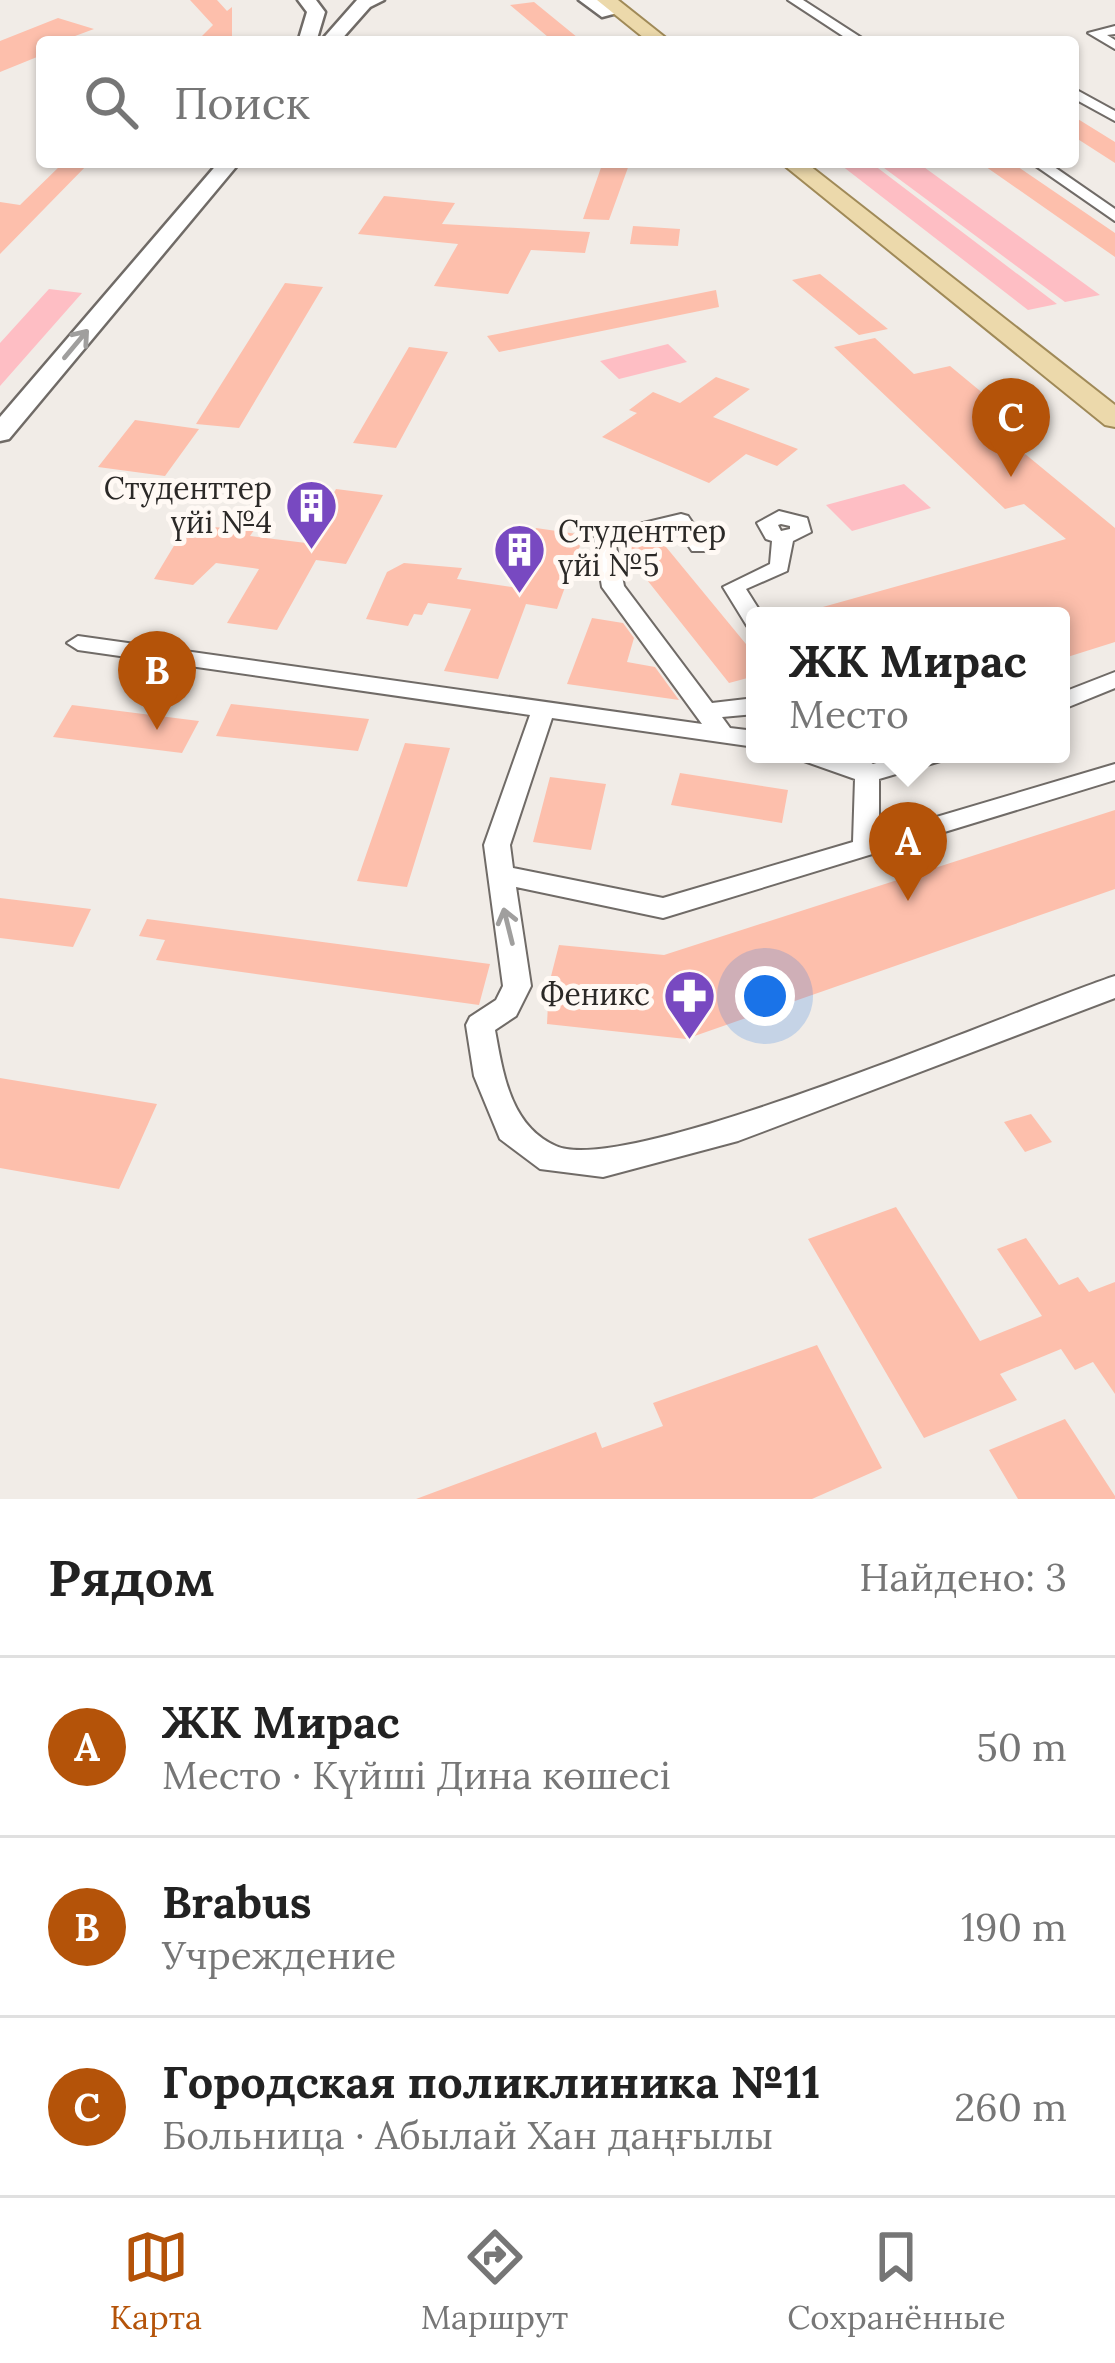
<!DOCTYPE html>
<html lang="ru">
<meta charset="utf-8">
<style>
body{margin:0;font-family:Lora,serif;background:#f2f2f2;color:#222}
.you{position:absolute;left:765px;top:996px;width:42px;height:42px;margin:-30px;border:9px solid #fff;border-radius:50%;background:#1a73e8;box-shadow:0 0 0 18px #1a73e833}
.badge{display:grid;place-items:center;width:78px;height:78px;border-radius:50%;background:#b45309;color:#fff;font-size:39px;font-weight:700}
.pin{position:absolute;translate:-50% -99px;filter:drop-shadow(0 3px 6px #0008)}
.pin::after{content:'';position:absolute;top:63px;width:42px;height:36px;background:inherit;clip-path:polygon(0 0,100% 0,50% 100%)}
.popup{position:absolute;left:746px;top:607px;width:324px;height:156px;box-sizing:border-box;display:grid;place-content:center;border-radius:12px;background:#fff;filter:drop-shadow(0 3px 9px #0005);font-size:39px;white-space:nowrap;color:#767676}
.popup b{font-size:45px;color:#222}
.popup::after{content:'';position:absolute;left:50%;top:100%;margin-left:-24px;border:24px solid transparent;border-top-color:#fff}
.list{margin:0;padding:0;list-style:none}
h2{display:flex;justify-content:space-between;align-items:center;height:156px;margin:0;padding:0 48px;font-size:51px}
h2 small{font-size:39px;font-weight:400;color:#767676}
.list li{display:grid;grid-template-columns:78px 1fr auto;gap:36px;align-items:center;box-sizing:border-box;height:180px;padding:0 48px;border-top:3px solid #e0e0e0}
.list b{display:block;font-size:45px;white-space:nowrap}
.list p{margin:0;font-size:39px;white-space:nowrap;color:#767676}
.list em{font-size:39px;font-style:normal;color:#767676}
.icon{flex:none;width:66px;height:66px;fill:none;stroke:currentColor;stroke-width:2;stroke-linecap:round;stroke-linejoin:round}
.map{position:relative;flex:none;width:1115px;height:1499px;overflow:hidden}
.search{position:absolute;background:#fff;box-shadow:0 3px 9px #0004;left:36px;right:36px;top:36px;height:132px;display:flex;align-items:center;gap:30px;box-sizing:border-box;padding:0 42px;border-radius:12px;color:#767676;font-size:45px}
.sheet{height:696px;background:#fff}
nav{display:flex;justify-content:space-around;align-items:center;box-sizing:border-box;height:168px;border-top:3px solid #e0e0e0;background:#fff;font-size:33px;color:#767676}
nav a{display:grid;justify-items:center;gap:6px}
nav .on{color:#b45309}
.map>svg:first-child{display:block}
.green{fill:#febec4}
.building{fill:#fdbfac}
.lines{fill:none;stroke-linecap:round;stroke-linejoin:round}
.street-casing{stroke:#706b67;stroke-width:4}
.secondary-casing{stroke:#706b67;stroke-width:5}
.primary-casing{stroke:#a08a58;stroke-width:4}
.street{fill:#fff;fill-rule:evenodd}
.secondary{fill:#fff;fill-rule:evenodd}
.primary{fill:#ecd9ab;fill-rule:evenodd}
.oneway{stroke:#a09f9e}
.labels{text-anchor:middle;stroke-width:10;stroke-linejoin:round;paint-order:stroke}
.poi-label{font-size:30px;fill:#2b2927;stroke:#fff9f4;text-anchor:end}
</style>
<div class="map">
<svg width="1115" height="1499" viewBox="0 0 1115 1499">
<rect width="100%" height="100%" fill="#f1ece7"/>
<path class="green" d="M837 162H870L1057 304 1028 310Z
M876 162H917L1100 295 1065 302Z
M49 289 82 293 0 386V343Z
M668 344 687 362 619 379 600 361Z
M904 484 931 508 852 531 826 505Z"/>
<path class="building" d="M190 0H217L227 11 232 7V42H196L213 25Z
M534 2 583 42H554L510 5Z
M58 18 94 29 67 39 42 42V55L0 72V41Z
M1073 116 1115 142V163L1073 136Z
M64 162H90L0 254V202L20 205Z
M603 162H630L609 220 583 219Z
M979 162H1011L1115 233V257Z
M384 196 455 203 442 224 590 232 585 253 531 250 508 294 434 286 458 244 358 234Z
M633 226 680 229 678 246 630 244Z
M820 274 888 329 859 335 792 280Z
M285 283 323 287 239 428 196 424Z
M716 290 719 307 499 352 487 336Z
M875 338 914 374 950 366 1020 424 996 430 1115 528V642L1061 659V616H939L938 607 907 616H813L812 610 1066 539 1024 504 1005 509 834 347Z
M409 347 448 352 396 448 353 443Z
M716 377 750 389 713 417 798 449 777 466 746 454 709 483 602 437 637 413 629 410 653 392 680 403Z
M135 420 199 429 165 476 98 467Z
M336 489 383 495 346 564 316 560 277 630 227 623 259 569 216 563 193 585 154 579 181 534 199 526 254 530 250 536 306 543Z
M536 528 584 535 557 609 526 604 498 679 444 671 471 609 428 603 422 615 414 614 408 626 366 619 387 572 404 563 462 568 457 579 512 587Z
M657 536 755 655V676L729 683 620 546Z
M592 618 623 623 634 638 627 662 655 667 679 700 567 684Z
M231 704 369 719 358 751 216 736Z
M72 705 199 721 182 753 53 737Z
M405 743 450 748 407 887 357 881Z
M680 773 788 790 782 823 671 805Z
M550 777 606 784 591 850 533 842Z
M1115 810V889L686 1039 547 1024 549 984 559 945 664 955Z
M0 898 91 909 73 947 0 938Z
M147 919 490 964 479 1005 156 960 165 940 139 936Z
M0 1078 157 1104 119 1189 0 1168Z
M1031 1114 1052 1142 1025 1152 1004 1122Z
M896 1207 980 1341 1042 1316 997 1249 1026 1238 1059 1285 1078 1277 1089 1292 1115 1282V1394L1093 1362 1075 1370 1061 1349 1000 1374 1017 1400 924 1438 808 1239Z
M817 1345 882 1468 812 1499H416L596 1432 602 1448 663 1426 653 1403Z
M1065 1419 1115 1496V1499H1018L989 1450Z"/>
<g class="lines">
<defs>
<path id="street" d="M788 0H803L868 42H852Z
M1115 26V34L1107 35 1115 40V49L1088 33Z
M1073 88 1115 111V121L1073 98Z
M1030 162H1047L1115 209V221Z
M779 511 807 518 811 532 793 541 787 571 746 589 763 616H755V628L747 626 723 587 770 564 772 541 766 539 757 523ZM781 524 790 526V529L781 531 778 525Z
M681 514 688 516 709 547 706 551H692L676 527 615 542 624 586 712 703 755 698V714L722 717 730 728 755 731V747L552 718 510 845 513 868 663 898 853 842 855 779 801 760 798 754H835L851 759 860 756 873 764 907 754H947L944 760 879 779V834L1115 764V780L663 918 516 887 531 986 516 1016 495 1030C503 1073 510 1126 556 1146 627 1178 1021 1007 1115 976V998L738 1141 603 1177 540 1169 500 1139 474 1076 466 1025 470 1017 496 1000 503 986 484 845 530 715 78 650 67 643 78 636 702 724 602 587 594 538 597 534Z
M1115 672V688L1061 710V693Z"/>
<path id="secondary" d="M298 0H316L325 12 316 42H298L307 12Z
M357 0H384L370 7 339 42H320Z
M579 0H600L617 13 602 17Z
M219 162H240L9 439 0 441V417Z"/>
<path id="primary" d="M597 0H618L671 42H649Z
M780 162H805L1115 405V427L1105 425Z"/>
</defs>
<use href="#street" class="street-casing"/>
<use href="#secondary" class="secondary-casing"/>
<use href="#primary" class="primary-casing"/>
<use href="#street" class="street"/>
<use href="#secondary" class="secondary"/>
<use href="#primary" class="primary"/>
</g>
<defs><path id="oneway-shaft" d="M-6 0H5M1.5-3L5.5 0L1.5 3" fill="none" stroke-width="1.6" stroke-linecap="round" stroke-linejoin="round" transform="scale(3)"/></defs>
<g class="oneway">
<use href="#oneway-shaft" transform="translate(76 344) rotate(-50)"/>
<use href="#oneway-shaft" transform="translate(508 926) rotate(-104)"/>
</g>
<defs>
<symbol id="building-pin" viewBox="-11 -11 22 30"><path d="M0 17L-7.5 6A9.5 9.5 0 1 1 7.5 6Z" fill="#7849c1" stroke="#fff9f4"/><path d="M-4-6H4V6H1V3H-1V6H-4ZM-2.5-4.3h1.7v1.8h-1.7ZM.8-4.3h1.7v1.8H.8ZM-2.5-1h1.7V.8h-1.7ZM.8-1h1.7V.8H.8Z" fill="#fff"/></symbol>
<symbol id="pharmacy-pin" viewBox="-11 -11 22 30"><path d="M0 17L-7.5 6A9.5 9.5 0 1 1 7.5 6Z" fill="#7849c1" stroke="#fff9f4"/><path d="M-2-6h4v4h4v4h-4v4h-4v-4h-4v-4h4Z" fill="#fff"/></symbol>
</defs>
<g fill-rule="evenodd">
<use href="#building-pin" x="282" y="476" width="59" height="81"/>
<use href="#building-pin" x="490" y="520" width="59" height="81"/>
<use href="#pharmacy-pin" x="660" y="966" width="59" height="81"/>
</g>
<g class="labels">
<g class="poi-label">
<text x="272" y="499">Студенттер<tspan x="272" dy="34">үйі №4</tspan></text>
<text x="558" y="542" text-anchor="start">Студенттер<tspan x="558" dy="34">үйі №5</tspan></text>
<text x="650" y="1005">Феникс</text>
</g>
</g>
</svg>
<div class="you"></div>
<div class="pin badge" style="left:908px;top:901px">A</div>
<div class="popup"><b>ЖК Мирас</b>Место</div>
<div class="pin badge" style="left:157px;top:730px">B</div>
<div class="pin badge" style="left:1011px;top:477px">C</div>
<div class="search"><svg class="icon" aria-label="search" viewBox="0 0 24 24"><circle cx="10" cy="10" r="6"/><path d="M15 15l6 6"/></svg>Поиск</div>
</div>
<section class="sheet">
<h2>Рядом<small>Найдено: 3</small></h2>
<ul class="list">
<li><span class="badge">A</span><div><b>ЖК Мирас</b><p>Место · Күйші Дина көшесі</p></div><em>50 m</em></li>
<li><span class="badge">B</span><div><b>Brabus</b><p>Учреждение</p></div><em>190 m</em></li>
<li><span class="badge">C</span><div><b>Городская поликлиника №11</b><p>Больница · Абылай Хан даңғылы</p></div><em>260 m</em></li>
</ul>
</section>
<nav>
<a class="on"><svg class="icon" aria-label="map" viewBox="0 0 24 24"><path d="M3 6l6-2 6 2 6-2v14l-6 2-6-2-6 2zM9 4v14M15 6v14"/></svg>Карта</a>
<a><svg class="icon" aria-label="directions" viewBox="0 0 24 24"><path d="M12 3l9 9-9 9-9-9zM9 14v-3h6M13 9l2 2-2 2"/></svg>Маршрут</a>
<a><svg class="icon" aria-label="saved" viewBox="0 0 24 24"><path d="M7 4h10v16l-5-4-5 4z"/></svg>Сохранённые</a>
</nav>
